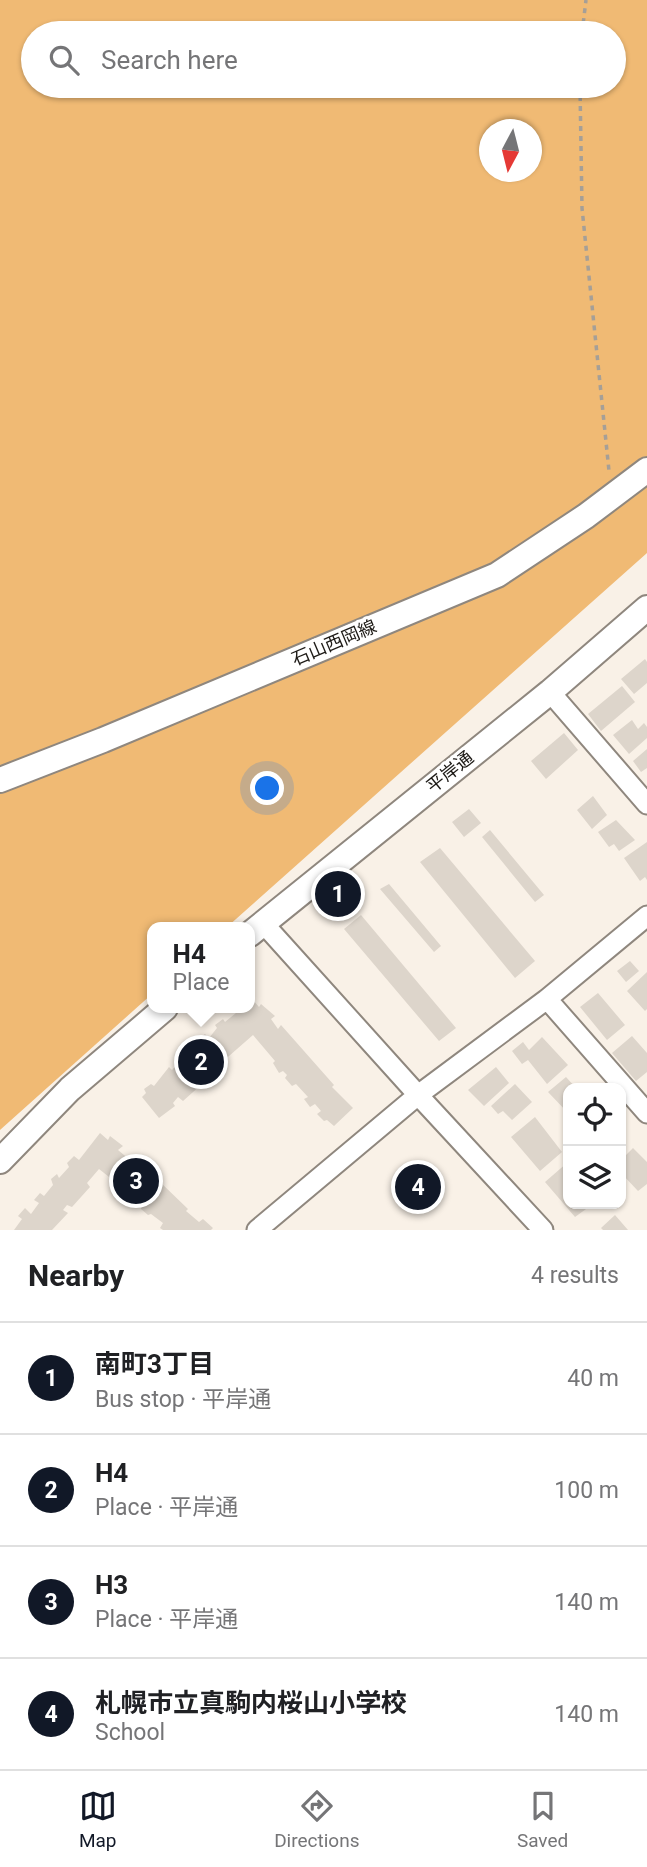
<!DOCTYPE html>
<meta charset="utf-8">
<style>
body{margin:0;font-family:Roboto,"Noto Sans JP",sans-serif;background:#f2f2f2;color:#202124}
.controls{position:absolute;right:21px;bottom:21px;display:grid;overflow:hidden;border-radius:14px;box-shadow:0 2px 5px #0004}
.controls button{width:63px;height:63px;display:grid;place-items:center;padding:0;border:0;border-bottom:2px solid #e0e0e0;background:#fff;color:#202124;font:35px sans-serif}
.compass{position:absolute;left:479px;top:119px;width:63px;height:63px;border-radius:50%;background:#fff;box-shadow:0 2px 5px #0004;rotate:187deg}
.you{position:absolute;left:268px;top:789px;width:24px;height:24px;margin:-18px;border:5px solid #fff;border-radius:50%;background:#1a73e8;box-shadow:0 0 0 10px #1a73e833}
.badge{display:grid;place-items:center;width:46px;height:46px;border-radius:50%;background:#111827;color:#fff;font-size:23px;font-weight:700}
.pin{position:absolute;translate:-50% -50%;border:4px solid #fff;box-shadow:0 2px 7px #0006}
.popup{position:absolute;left:147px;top:922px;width:108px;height:91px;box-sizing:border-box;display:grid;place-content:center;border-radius:14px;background:#fff;filter:drop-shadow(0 2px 5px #0005);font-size:23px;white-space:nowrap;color:#757577}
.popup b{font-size:26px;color:#202124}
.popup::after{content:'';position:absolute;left:50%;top:100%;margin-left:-14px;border:14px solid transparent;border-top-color:#fff}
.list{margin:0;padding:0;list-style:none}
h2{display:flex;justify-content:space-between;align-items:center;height:91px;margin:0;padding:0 28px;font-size:30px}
h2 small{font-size:23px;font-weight:400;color:#757577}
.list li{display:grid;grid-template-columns:46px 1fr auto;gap:21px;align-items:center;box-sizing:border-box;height:112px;padding:0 28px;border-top:2px solid #e0e0e0}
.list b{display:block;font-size:26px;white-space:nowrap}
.list p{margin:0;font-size:23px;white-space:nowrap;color:#757577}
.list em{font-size:23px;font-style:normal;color:#757577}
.icon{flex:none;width:38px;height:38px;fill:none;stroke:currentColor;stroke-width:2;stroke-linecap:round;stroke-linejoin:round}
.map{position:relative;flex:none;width:647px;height:1230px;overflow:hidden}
.search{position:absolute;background:#fff;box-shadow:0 2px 5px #0004;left:21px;right:21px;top:21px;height:77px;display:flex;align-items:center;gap:18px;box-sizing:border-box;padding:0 24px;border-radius:38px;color:#757577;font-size:26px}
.sheet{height:539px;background:#fff}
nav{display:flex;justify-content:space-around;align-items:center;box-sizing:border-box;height:98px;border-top:2px solid #e0e0e0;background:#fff;font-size:19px;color:#757577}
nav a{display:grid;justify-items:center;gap:4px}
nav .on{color:#111827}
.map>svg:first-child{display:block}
.green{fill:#f0ba74;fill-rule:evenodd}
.building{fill:#ddd5cb}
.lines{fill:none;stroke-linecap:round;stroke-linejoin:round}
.minor-casing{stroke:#8f877e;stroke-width:23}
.tertiary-casing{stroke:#8f877e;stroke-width:28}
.path{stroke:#a59f97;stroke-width:3.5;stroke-dasharray:5 5;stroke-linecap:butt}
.minor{stroke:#fff;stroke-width:19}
.tertiary{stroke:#fff;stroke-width:24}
.labels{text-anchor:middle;stroke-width:6;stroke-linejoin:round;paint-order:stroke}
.street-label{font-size:18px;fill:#1c1915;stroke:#fff}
</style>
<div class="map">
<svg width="647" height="1230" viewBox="0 0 647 1230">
<rect width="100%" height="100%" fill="#f9f1e7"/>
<path class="green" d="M0 0H647V553L227 927H152V994L0 1130ZM33 33H614V86H33ZM490 130H532V172H490Z"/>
<path class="building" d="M645 659 647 662V683L634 694 621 679Z
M622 686 635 702 601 731 588 714Z
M632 720 638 729 644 723 647 727V738L629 754 613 735Z
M564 733 578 750 546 779 531 761Z
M647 749V768L641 772 633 761Z
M593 796 607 815 592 829 577 810Z
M469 809 481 823 464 837 452 822Z
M616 820 635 840 619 851 614 844 609 847 598 832Z
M490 830 544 895 535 902 482 837Z
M647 842V880L645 877 640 881 624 858Z
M440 848 535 961 515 978 420 862Z
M389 884 441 946 434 952 380 889Z
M361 915 456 1028 439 1041 344 929Z
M630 961 639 971 626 982 617 971Z
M647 972V1009L645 1011 627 991Z
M598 993 625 1025 607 1040 580 1007Z
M252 999 259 1007 261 1004 275 1016 271 1019 278 1029 281 1025 334 1085 332 1087 353 1108 334 1126 327 1120 324 1121 317 1114 321 1111 315 1104 310 1107 304 1099 308 1097 296 1084 292 1086 285 1078 287 1075 283 1071 279 1073 273 1063 275 1061 253 1035 213 1070 211 1067 206 1071 211 1076 183 1101 178 1097 173 1103 175 1106 159 1118 142 1097 146 1093 144 1089 151 1084 154 1086 169 1067 172 1070 181 1060 178 1057 187 1051 189 1054 199 1043 198 1039 205 1034 209 1038 217 1028 215 1025 223 1019 225 1022 242 1008H250V1001Z
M632 1036 647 1053V1072L636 1081 612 1053Z
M542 1037 568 1065 547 1084 528 1060 522 1064 512 1051 523 1042 529 1050Z
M496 1067 509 1083 484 1106 468 1090Z
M566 1077 576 1088H568V1113L548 1092Z
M515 1084 532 1102 512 1120 503 1111 498 1114 491 1106Z
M535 1117 562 1152 540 1171 511 1137Z
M100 1133 108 1140 110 1136 123 1146 118 1150 130 1160 133 1156 188 1209 186 1211 199 1222 203 1219 213 1228 211 1230H163L160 1228 163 1223 151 1214 148 1215 141 1209V1205L137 1201 134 1204 125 1195 128 1192 99 1169 87 1183 90 1187 72 1207 67 1205 63 1210 68 1213 52 1230H14L22 1219 18 1216 25 1208 31 1214 39 1203 34 1200 40 1193 44 1196 53 1185 51 1179 57 1174 59 1178 69 1167 67 1163 74 1156 79 1160Z
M633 1148 647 1162V1184L638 1191 621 1173V1160Z
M568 1162V1204H593L575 1217 545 1182Z
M615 1215 628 1230H603L601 1228Z"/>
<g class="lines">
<defs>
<path id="minor" d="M550 692 647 804
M263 923 418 1095 543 1230
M547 999 647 1113
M257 1230 418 1095 547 999 647 916"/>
<path id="tertiary" d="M0 780 103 740 497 575 586 516 647 470
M250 934 550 692 647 608
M0 1161 70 1089 165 1008"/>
</defs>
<use href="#minor" class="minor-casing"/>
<use href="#tertiary" class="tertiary-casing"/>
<path class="path" d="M582 33 586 0
M580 86 582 208 609 471"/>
<use href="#minor" class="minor"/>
<use href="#tertiary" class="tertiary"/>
</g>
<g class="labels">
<g class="street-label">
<text transform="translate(334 643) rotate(-23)" y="6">石山西岡線</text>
<text transform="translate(450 772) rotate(-39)" y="6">平岸通</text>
</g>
</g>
</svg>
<div class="controls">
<button><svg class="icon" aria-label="locate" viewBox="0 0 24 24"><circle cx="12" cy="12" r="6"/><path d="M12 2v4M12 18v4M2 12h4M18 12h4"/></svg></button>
<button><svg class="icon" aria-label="layers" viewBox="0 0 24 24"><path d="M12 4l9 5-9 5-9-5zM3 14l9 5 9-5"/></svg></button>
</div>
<svg class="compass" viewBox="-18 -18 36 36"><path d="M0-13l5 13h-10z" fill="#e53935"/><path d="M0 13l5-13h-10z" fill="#757577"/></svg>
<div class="you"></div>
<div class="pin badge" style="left:338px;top:894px">1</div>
<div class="pin badge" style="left:201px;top:1062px">2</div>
<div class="popup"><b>H4</b>Place</div>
<div class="pin badge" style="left:136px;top:1181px">3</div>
<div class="pin badge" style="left:418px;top:1187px">4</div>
<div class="search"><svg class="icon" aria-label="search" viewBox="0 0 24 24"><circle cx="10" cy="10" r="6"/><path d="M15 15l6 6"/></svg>Search here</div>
</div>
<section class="sheet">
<h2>Nearby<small>4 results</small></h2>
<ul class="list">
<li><span class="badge">1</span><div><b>南町3丁目</b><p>Bus stop · 平岸通</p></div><em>40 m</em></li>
<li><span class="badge">2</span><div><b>H4</b><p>Place · 平岸通</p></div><em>100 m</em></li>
<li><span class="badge">3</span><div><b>H3</b><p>Place · 平岸通</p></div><em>140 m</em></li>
<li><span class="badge">4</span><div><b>札幌市立真駒内桜山小学校</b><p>School</p></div><em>140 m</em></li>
</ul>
</section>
<nav>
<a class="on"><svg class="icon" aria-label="map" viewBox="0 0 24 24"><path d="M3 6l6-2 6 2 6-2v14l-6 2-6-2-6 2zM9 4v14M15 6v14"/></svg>Map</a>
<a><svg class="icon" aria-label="directions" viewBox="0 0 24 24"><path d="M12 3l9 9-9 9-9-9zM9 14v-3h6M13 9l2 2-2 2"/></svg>Directions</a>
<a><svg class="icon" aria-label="saved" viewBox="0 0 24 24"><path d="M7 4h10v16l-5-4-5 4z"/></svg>Saved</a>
</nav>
